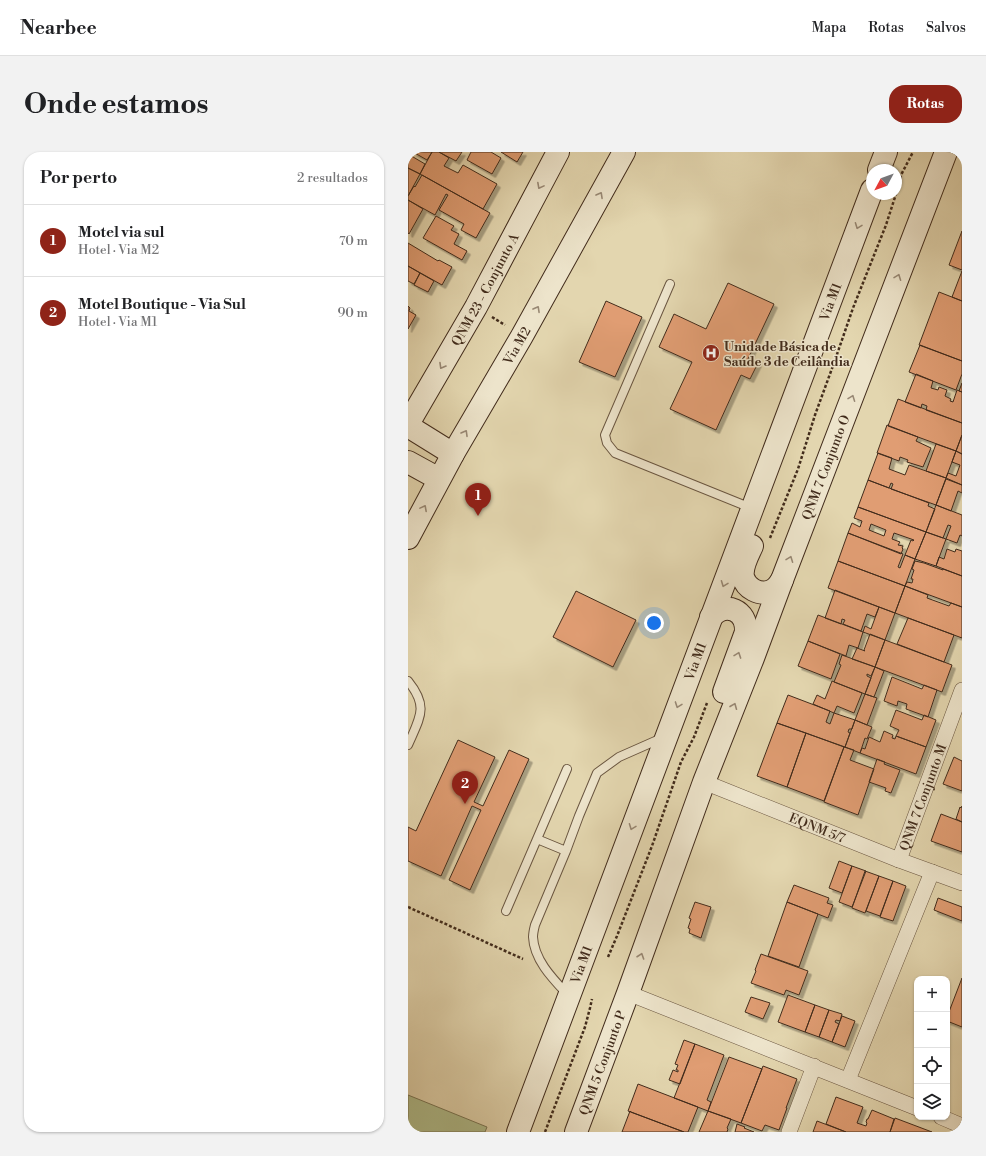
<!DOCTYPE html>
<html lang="pt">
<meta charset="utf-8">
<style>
body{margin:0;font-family:"Libre Bodoni",serif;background:#f2f2f2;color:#202124}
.controls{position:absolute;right:12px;bottom:12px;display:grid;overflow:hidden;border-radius:8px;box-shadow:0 1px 3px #0004}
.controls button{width:36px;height:36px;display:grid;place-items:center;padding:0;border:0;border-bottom:1px solid #e0e0e0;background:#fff;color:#202124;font:20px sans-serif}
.compass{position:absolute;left:458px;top:12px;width:36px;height:36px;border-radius:50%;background:#fff;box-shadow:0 1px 3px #0004;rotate:229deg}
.you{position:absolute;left:246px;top:471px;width:14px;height:14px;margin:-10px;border:3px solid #fff;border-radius:50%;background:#1a73e8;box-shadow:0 0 0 6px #1a73e833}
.badge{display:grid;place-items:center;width:26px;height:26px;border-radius:50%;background:#8f2418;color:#fff;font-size:13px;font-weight:700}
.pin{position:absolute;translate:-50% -33px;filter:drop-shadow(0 1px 2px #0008)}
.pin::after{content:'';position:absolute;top:21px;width:14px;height:12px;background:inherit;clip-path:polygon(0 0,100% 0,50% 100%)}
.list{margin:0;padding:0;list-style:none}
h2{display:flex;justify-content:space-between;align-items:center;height:52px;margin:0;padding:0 16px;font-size:17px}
h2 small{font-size:13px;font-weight:400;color:#757577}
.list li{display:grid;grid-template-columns:26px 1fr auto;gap:12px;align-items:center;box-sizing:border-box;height:72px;padding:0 16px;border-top:1px solid #e0e0e0}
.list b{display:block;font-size:15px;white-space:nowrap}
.list p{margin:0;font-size:13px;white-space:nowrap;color:#757577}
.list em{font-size:13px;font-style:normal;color:#757577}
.icon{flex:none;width:22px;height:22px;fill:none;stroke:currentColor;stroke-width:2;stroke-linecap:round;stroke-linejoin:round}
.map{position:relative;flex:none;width:554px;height:980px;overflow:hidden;border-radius:16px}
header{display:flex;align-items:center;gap:24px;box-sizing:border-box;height:56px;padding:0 20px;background:#fff;border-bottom:1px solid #e0e0e0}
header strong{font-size:19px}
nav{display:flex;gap:22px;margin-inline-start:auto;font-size:14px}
.intro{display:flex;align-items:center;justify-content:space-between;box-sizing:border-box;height:96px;padding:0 24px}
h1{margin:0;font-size:28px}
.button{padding:10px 18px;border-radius:16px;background:#8f2418;color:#fff;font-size:14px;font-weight:700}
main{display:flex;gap:24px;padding:0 24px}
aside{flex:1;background:#fff;border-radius:16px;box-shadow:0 1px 3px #0004}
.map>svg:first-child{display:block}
.pitch{fill:#b0be8d;stroke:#797554}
.building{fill:#e09d73;stroke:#422c1c;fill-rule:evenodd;filter:url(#shadow)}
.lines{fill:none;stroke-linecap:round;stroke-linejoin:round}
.lane-casing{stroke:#6a5641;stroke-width:10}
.street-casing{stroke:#6a5641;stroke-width:16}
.secondary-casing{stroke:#422c1c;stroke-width:24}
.path{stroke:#422c1c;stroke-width:2.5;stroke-dasharray:3 2;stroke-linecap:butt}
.lane{stroke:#ede4cb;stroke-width:8}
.street{stroke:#ede4cb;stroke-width:15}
.secondary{stroke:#ede4cb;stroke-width:22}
.oneway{stroke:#988874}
.labels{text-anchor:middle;stroke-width:3;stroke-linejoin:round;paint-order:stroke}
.street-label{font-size:13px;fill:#422c1c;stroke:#ede4cb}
.poi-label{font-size:13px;font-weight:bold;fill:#422c1c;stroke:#ede4cb;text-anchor:start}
</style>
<header>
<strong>Nearbee</strong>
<nav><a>Mapa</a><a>Rotas</a><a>Salvos</a></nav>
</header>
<div class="intro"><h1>Onde estamos</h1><a class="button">Rotas</a></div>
<main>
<aside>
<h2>Por perto<small>2 resultados</small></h2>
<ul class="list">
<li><span class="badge">1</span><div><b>Motel via sul</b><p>Hotel · Via M2</p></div><em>70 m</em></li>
<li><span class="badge">2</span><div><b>Motel Boutique - Via Sul</b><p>Hotel · Via M1</p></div><em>90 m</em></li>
</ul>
</aside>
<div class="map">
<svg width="554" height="980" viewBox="0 0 554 980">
<defs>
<filter id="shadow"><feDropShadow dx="3.5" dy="3.5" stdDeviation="0" flood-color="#0004"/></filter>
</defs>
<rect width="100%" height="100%" fill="#e3d6af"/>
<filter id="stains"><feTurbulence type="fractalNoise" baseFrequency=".005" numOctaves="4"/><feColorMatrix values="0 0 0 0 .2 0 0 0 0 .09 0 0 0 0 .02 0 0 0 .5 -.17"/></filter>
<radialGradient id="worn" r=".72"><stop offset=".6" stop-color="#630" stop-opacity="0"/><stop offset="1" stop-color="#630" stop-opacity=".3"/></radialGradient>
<path class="pitch" d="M0 943 79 975 77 980H0Z"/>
<path class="building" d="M5 0H24L19 8Z
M24 0H31L41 6 36 14 50 21 55 13 89 32 75 57 12 22Z
M31 0H54L48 9Z
M63 0H83L93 6 84 22 59 8Z
M93 0H115L109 10Z
M0 2 17 12 12 22 0 16Z
M0 16 12 22 0 44Z
M14 23 82 61 68 86 53 78 56 72 31 58 40 43 38 42 27 63 0 48V44L6 34 7 35Z
M0 48 15 57 1 82 0 81Z
M28 64 46 74 43 78 51 82 46 92 59 99 54 108 15 86Z
M554 79V118L541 113Z
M0 91 30 109 31 108 44 115 34 133 0 114Z
M0 114 12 121 6 132 0 129Z
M554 119V149L544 145Z
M12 121 26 129 20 140 6 133Z
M320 131 366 152 340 207 350 211 342 227 333 223 308 278 262 257 284 210 251 195 266 162 298 177Z
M531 140 554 149V209L511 193Z
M198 149 234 165 207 225 171 210Z
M0 154 2 156 1 159 8 163 0 177Z
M512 193 554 209V222L548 238 501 220Z
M508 222 525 229 523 236 530 238 531 235 539 238 537 244 543 247 542 249 545 250 549 238 554 240V271L518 258 519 254 514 252 513 256 497 250Z
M554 231V240L551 239Z
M490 247 554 271V283L548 299 480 274Z
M479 273 510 285 508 289 523 296 515 315 499 310 500 308 492 305 491 309 469 301Z
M554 283V302L548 299Z
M528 292 548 299 538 326 518 319Z
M548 299 554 302V333L538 326 540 321 548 324 552 313 544 310Z
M470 301 484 306 481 317 497 323 501 313 538 326 528 353 483 337 485 332 483 331 481 336 460 328Z
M538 327 554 333V341L550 339 543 359 528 353Z
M460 328 521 351 520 354 527 357 518 380 450 355Z
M528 353 554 363V384L552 383 549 391 538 387 543 374 540 373 535 386 518 380Z
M450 355 518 380 507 407 497 403 503 388 505 389 506 388 486 381 484 387 492 390 490 393 495 394 494 396 495 397 493 402 440 381 444 371 452 375 454 369 446 366ZM463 372 478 378 476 384 461 378Z
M518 380 538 387 528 414 507 407Z
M440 381 495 402 490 415 492 416 497 403 507 407 497 434 430 409Z
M539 397 547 400 548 397 554 399V424L528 414 531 405 536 407Z
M430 409 497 434 487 461 420 436Z
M507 409 516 411 535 418V417L554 424V455L497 434 499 430 504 431 505 427H503L506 418 504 417Z
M497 434 520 443 519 446 541 454 543 451 554 455V486L487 461Z
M427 438 471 455 467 465 459 462 453 479 435 472 437 468 434 467 433 472 417 466Z
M168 439 228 468 205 515 145 485Z
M471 455 487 461 477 488 455 480 457 474 463 477Z
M410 463 455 480 450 496 441 493 438 504 400 489Z
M500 466 546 483 536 510 489 492Z
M462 482 477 488 467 515 444 507 449 496 457 499 456 498Z
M477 488 544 513 534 540 467 515Z
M400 489 432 502 423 527 390 514Z
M434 503 467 515 463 524 459 522V524L463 526 457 542 426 530 433 513 431 512Z
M467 515 476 519 466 545 457 542Z
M484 525 514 537 516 533 529 538 520 565 498 557 499 552 490 549 489 554 476 549Z
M424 529 454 541 446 561 429 554 426 561 405 552 409 543 417 547Z
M457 542 469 546 459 573 447 568Z
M380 543 422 559 418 570 422 572 426 561 447 568 444 577H441L440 580 442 581 437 595 369 571Z
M488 558 514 568 516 563 528 568 518 595 488 584 491 578 482 574Z
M447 568 464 575 459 587 457 586 452 601 437 595Z
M369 571 398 581 379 635 349 624Z
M476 579 485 583 484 586 487 587 488 584 518 595 508 622 452 601 454 596 457 597 461 585 472 590Z
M398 581 436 595 416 649 379 635Z
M50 588 87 605 66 650 75 654 101 598 121 607 62 738 41 728 73 658 64 654 33 724 0 709V675L8 679Z
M436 595 446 598 442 608 466 617 450 663 416 650Z
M546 605 554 609V639L535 632Z
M469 607 477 610 476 612 492 618 483 641 477 639 478 636 461 630Z
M554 654V670L548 667 552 655 553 656Z
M533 662 554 670V700L523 689Z
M431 709 444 714 434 741 421 736Z
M444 714 458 719 444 755 431 750Z
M457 719 471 724 457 761 444 756Z
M471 724 485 729 472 764 458 759Z
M485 729 498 734 485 769 472 765Z
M386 733 421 746 419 751 425 753 420 766 379 750Z
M530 746 554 755V769L526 758Z
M287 750 303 755 293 786 281 781 282 777 280 776 283 767 281 766Z
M379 750 410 762 391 815 360 804Z
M353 802 400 819 391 843 378 838 376 843 343 831 348 819 347 818Z
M554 826V875L539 869V865Z
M380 843 407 853 397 880 370 870Z
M343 845 362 851 355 867 337 860Z
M407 853 421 858 411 885 397 880Z
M421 858 434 862 432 869 428 868 427 870 431 872 424 890 411 885Z
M434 864 447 869 437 895 424 890Z
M276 888 287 892 272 932 261 928 265 918 270 920V918H268L270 913 267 912Z
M287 892 316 903 299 948 303 950 300 959 266 946Z
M321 905 354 917 333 971 300 959Z
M355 914 389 927 378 956H379L371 978 357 973 354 979 333 971Z
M230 932 290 955 280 980H276L220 959Z
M428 945 455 955 449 971 458 974 459 971 458 970 459 967H460L464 958 486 967 482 980H438L418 972Z
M222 959 223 960 276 980H214Z
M300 959 323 967 319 976 320 977 319 980H291Z
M487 966 524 980H482Z
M409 969 438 980H405Z
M329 972 337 975 336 976 346 980H327Z"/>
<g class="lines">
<defs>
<path id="lane" d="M262 132 197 283 199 291 207 301 343 356
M0 529C21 555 12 565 0 593
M158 699 129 687 159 617
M98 759 129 687
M160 843C145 827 126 808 125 785 125 781 126 777 127 773L158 699 171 664 189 621 211 605 254 586"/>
<g id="street">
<path id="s1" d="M296 630 491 708 554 731"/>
<path id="s2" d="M491 708 554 538"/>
<path d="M220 841 509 956"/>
<path d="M440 928 524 720"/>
<path d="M533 965 554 974"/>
<path d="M381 980 406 914"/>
</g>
<g id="secondary">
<path d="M471 18 478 0"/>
<path id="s3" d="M0 272 68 155 150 0"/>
<path d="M0 274 45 302"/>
<path d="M0 310 31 327"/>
<path id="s4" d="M0 386 45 302 114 184 216 0"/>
<path d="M344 394C340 403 333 415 335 425 338 436 351 444 363 439 368 437 371 433 374 428"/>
<path d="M303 465C318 449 339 458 338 480L316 540"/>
<path id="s5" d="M110 980 464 38"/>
<path id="s6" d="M168 980 220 841 296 630 345 506 374 428 538 0"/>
</g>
</defs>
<use href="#lane" class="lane-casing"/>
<use href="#street" class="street-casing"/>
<use href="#secondary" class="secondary-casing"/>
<path class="path" d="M488 41 493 23 505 0
M84 165 97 173
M362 386 390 317 407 263 426 211 445 156 478 73 488 42
M0 755 115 807
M200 805 209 784 244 694 273 610 286 585 299 551
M137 980 177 875 182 856 184 847"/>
<use href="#lane" class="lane"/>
<use href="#street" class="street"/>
<use href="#secondary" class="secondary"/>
</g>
<defs><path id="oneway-chevron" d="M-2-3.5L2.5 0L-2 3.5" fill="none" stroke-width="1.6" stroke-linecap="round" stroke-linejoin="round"/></defs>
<g class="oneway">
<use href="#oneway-chevron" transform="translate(132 34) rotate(118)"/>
<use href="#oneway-chevron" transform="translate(192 43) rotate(-61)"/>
<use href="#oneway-chevron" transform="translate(450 74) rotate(111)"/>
<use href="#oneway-chevron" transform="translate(490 125) rotate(-69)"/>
<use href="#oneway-chevron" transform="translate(129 157) rotate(-61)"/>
<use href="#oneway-chevron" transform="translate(34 214) rotate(120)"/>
<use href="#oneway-chevron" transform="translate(444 246) rotate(-69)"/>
<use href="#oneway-chevron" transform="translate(57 281) rotate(-60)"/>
<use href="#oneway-chevron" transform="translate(16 356) rotate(-62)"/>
<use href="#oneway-chevron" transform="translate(382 407) rotate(-69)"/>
<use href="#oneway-chevron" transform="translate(316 432) rotate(111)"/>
<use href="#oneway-chevron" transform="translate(330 503) rotate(-70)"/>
<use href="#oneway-chevron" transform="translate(270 553) rotate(110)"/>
<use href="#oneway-chevron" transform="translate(326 554) rotate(-68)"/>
<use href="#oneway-chevron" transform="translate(224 675) rotate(111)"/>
<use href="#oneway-chevron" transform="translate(233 804) rotate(-71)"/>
</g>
<defs>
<symbol id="hospital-disc" viewBox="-11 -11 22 22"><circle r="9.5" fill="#8f2418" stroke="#ede4cb"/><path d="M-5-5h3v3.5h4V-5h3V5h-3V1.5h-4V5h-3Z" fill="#fff"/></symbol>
</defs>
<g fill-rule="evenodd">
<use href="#hospital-disc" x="293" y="191" width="20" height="20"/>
</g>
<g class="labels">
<g class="street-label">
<text dy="5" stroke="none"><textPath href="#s3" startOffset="155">QNM 23 - Conjunto A</textPath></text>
<text dy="5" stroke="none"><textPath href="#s5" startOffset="887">Via M1</textPath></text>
<text dy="5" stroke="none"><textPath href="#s4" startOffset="221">Via M2</textPath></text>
<text dy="5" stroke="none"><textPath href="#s6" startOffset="710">QNM 7 Conjunto O</textPath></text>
<text dy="5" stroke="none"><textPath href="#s5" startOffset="503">Via M1</textPath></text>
<text dy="5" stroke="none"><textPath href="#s2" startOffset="67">QNM 7 Conjunto M</textPath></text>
<text dy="5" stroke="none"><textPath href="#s1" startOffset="122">EQNM 5/7</textPath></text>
<text dy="5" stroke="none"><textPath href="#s5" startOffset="179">Via M1</textPath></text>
<text dy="5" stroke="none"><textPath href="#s6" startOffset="74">QNM 5 Conjunto P</textPath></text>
</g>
<g class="poi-label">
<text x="316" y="199">Unidade Básica de<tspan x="316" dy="15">Saúde 3 de Ceilândia</tspan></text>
</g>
</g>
<rect width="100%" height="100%" filter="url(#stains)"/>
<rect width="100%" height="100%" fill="url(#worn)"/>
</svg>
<div class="controls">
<button>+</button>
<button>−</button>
<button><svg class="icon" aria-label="locate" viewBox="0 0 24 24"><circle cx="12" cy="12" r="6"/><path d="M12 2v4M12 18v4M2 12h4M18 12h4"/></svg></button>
<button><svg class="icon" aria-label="layers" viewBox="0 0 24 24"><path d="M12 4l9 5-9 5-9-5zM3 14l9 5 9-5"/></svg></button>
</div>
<svg class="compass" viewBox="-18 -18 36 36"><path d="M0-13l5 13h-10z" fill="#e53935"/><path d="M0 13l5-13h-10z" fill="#757577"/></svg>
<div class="you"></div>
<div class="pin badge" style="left:70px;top:364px">1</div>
<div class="pin badge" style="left:57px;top:652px">2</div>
</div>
</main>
